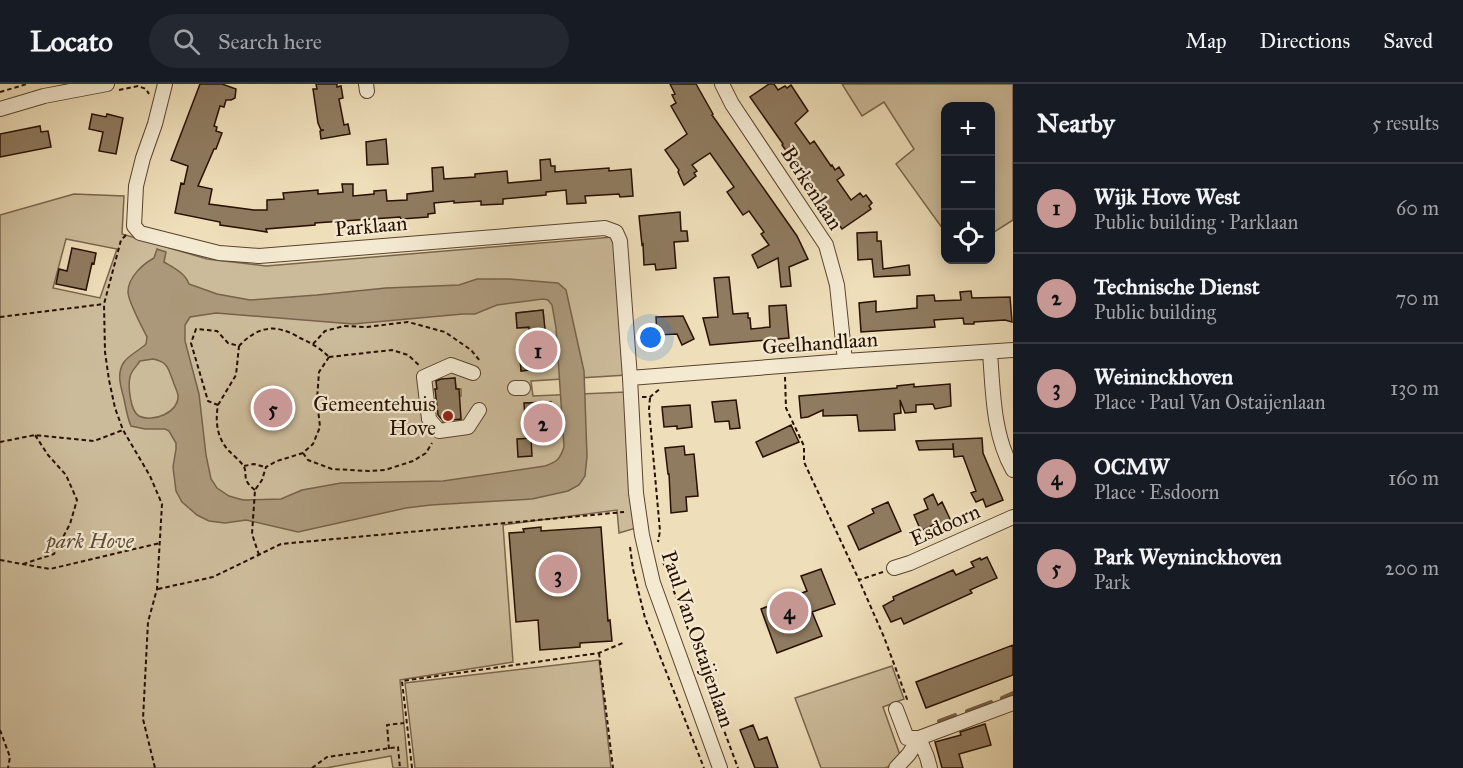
<!DOCTYPE html>
<meta charset="utf-8">
<style>
body{margin:0;font-family:"IM FELL Great Primer",serif;background:#242831;color:#f1f3f6}
.controls{position:absolute;right:18px;top:18px;display:grid;overflow:hidden;border-radius:12px;box-shadow:0 3px 15px #0003}
.controls button{width:54px;height:54px;display:grid;place-items:center;padding:0;border:0;border-bottom:2px solid #363941;background:#171b24;color:#f1f3f6;font:30px sans-serif}
.you{position:absolute;left:651px;top:254px;width:21px;height:21px;margin:-15px;border:4px solid #fff;border-radius:50%;background:#1a73e8;box-shadow:0 0 0 9px #1a73e833}
.badge{display:grid;place-items:center;width:39px;height:39px;border-radius:50%;background:#c59692;color:#111;font-size:20px;font-weight:700}
.pin{position:absolute;translate:-50% -50%;border:3px solid #fff;box-shadow:0 2px 6px #0006}
.list{margin:0;padding:0;list-style:none}
h2{display:flex;justify-content:space-between;align-items:center;height:78px;margin:0;padding:0 24px;font-size:26px}
h2 small{font-size:20px;font-weight:400;color:#9ea1a6}
.list li{display:grid;grid-template-columns:39px 1fr auto;gap:18px;align-items:center;box-sizing:border-box;height:90px;padding:0 24px;border-top:2px solid #363941}
.list b{display:block;font-size:22px;white-space:nowrap}
.list p{margin:0;font-size:20px;white-space:nowrap;color:#9ea1a6}
.list em{font-size:20px;font-style:normal;color:#9ea1a6}
.icon{flex:none;width:33px;height:33px;fill:none;stroke:currentColor;stroke-width:2;stroke-linecap:round;stroke-linejoin:round}
.map{position:relative;flex:none;width:1013px;height:684px;overflow:hidden}
header{display:flex;align-items:center;gap:36px;box-sizing:border-box;height:84px;padding:0 30px;background:#171b24;border-bottom:2px solid #363941}
header strong{font-size:28px}
nav{display:flex;gap:33px;margin-inline-start:auto;font-size:21px}
.search{width:420px;height:54px;background:#242831;display:flex;align-items:center;gap:15px;box-sizing:border-box;padding:0 21px;border-radius:33px;color:#9ea1a6;font-size:22px}
main{display:flex}
aside{flex:1;background:#171b24}
.map>svg:first-child{display:block}
.green{fill:#ccbb9a;stroke:#7a654d;stroke-width:1.5;fill-rule:evenodd}
.water{fill:#ab987a;stroke:#776149;stroke-width:1.5;fill-rule:evenodd}
.lines{fill:none;stroke-linecap:round;stroke-linejoin:round}
.stream{stroke:#776149;stroke-width:4}
.building{fill:#8f7b60;stroke:#280f00;stroke-width:1.5}
.minor-casing{stroke:#5a432e;stroke-width:16}
.path{stroke:#280f00;stroke-width:2;stroke-dasharray:4.5 3;stroke-linecap:butt}
.minor{stroke:#f4ead2;stroke-width:14}
.poi-dot{fill:#8f2418;stroke:#f4ead2;stroke-width:2}
.labels{text-anchor:middle;stroke-width:4.5;stroke-linejoin:round;paint-order:stroke}
.street-label{font-size:21px;fill:#280f00;stroke:#f4ead2}
.poi-label{font-size:21px;fill:#280f00;stroke:#f4ead2;text-anchor:end}
.park-label{font-size:21px;font-style:italic;fill:#614b36;stroke:#f4ead2}
</style>
<header>
<strong>Locato</strong>
<div class="search"><svg class="icon" aria-label="search" viewBox="0 0 24 24"><circle cx="10" cy="10" r="6"/><path d="M15 15l6 6"/></svg>Search here</div>
<nav><a>Map</a><a>Directions</a><a>Saved</a></nav>
</header>
<main>
<div class="map">
<svg width="1013" height="684" viewBox="0 0 1013 684">
<rect width="100%" height="100%" fill="#eedeb9"/>
<filter id="stains"><feTurbulence type="fractalNoise" baseFrequency=".00333" numOctaves="4"/><feColorMatrix values="0 0 0 0 .2 0 0 0 0 .09 0 0 0 0 .02 0 0 0 .5 -.17"/></filter>
<radialGradient id="worn" r=".72"><stop offset=".6" stop-color="#630" stop-opacity="0"/><stop offset="1" stop-color="#630" stop-opacity=".3"/></radialGradient>
<path class="green" d="M842 0H1013V136L991 150 990 22H946L945 148 896 80 914 65 884 18 862 32Z
M74 110 124 112 122 150 207 175 266 182 613 153 627 291 531 297 533 312 627 308 636 444 619 449 617 426 503 441 513 578 400 596 408 684H393L391 672 326 684H0V131ZM66 155 117 165 100 214 53 204ZM543 226 548 284 521 287 520 273 531 272 529 244H517L516 229ZM455 294 456 305H461V312H456L460 325 461 337 435 339 434 327 438 326 437 315H431L430 306 437 305 436 296ZM551 318 555 351 541 353 540 345H534L533 333 525 319Z
M599 576 611 684H415L405 599Z
M892 582 904 615 883 623 900 671 896 680 885 684H821L795 614Z"/>
<path class="water" d="M157 165 166 168 164 178C174 184 185 189 189 200L217 210 250 216 317 211 386 204 459 201 477 195H509L558 199 566 206 584 287 587 372 585 392 579 401 568 407 532 415 431 421 406 424 298 448 246 436 225 439 209 437 197 431 182 418 176 407 173 383 176 365V359L169 347 165 345H145L131 342C127 333 126 324 124 315 121 303 116 290 124 278 129 271 140 266 146 260L147 253C142 243 128 217 128 208 128 193 143 180 154 174ZM543 215 548 216 552 221 556 244 564 363C560 375 557 378 545 382L443 397 341 399 302 406 281 415 243 416 229 412 217 404 211 395 206 371 199 310 185 257V241L190 233 216 229 353 240 463 230H475L497 221ZM153 275C168 278 168 284 173 297 174 301 177 306 178 311 180 328 153 339 139 332 130 327 128 302 130 293 131 287 137 282 140 277Z"/>
<g class="lines">
<path class="stream" d="M1002 614 1013 609
M967 627 991 618
M939 637 955 631"/>
</g>
<path class="building" d="M200 0H222L236 5 235 14 231 16H226L224 23 220 22 214 42 217 43 216 47 222 49 216 65H214L198 102 212 105 209 120 254 126H267V116L284 115 283 109 318 106V110L343 108 342 100H353V112L374 110V107L386 106 387 117 407 116V110L433 107 432 84 443 83 444 95 475 93V90L507 87 508 99 541 96 540 76 550 75 551 82H555V88L609 84V87L631 85 633 112 620 113 619 110 585 112 586 119 567 120 566 106 546 108V111L503 115V120L481 121V117L454 119V117L434 119 435 129 428 130V133L401 135 400 133 315 139V141L266 145 267 148 220 141V138L175 129 181 99 184 100 188 82 171 76Z
M316 0H337V3L341 2 343 14 339 15 344 41 348 40 350 50 321 55 320 47 324 46H321L318 39 313 5H317Z
M670 0H696L713 30 712 31 797 152 808 175 789 183 791 202 781 203 778 174 758 184 752 171 769 161 761 150 764 148 749 127 743 131 727 108 734 103 710 69 692 81 697 87 694 89 696 92 684 101 678 88 679 86 665 66 687 50 671 22 676 19 672 11 675 10Z
M769 0H774L778 6 785 2 787 4 791 1 808 27 795 39 810 60 814 57 831 82 832 81 835 86 839 83 844 91 837 96 851 116 860 109 863 113 866 111 872 119 869 122 871 125 842 145 782 61 783 60 750 13Z
M92 30 106 33 107 30 123 34 116 70 99 67 103 48 89 45Z
M40 42 41 48 48 47 51 63 0 73V50Z
M386 55 388 80 367 81 366 58Z
M680 128 681 147H687L688 157 674 158 676 184 656 186 655 180 644 181 643 160 642 161 639 132Z
M877 148V157H881L883 185 909 181 910 191 874 193 872 175 858 176 857 149Z
M72 164 96 169 94 180 92 179 86 206 56 200 59 185 67 187Z
M729 193 733 230 748 229V234H750L751 245 770 243 769 222 786 221 789 254 710 261 703 234 718 233 714 194Z
M971 207 972 214 1010 213 1012 238 1005 236 974 238V240H964L963 234 934 236 935 243 861 248 859 219 876 217V228L917 224V212L934 211 935 217 961 216 960 208Z
M543 226 549 284 521 287 520 273 531 272 529 243 517 244 516 229Z
M683 232 694 255 682 261 677 250 657 251 656 233Z
M455 294 456 305H459L461 335 443 337 438 331 435 305H437L436 297 441 295Z
M914 300V303L950 300 951 322 935 325 933 320 916 321V328L905 329 900 316 901 329 894 330 895 346 859 347 857 331 823 332V326L808 333 801 334 799 312 897 304V302Z
M736 316 740 344 730 345 729 337 715 338 712 318Z
M551 318 555 351 534 353 533 333H525L524 319Z
M690 321 692 343 677 345V342L664 343 662 323Z
M791 341 799 358 763 373 756 358Z
M531 354 532 372 518 373 517 355Z
M982 354 983 369 1003 416 986 423 983 415 976 418 971 409 976 407 963 372 954 373 953 359V365L919 366 916 357Z
M684 362 685 371 694 370 698 412 686 413 687 427 671 429 669 390H668L665 364Z
M933 410 938 421 942 418 951 437 939 442 937 439 921 447 914 431 928 425 924 415Z
M888 418 901 447 859 466 848 442 874 429 872 425Z
M541 443V447L601 443 608 537 610 536 612 557 580 559V563L540 566 538 536 516 538 509 449 524 448 523 445Z
M987 473 997 494 970 506 972 509 904 540 901 534 891 538 883 522 894 516 893 513 953 486 956 491 974 483 971 478 980 474 981 476Z
M821 485 835 520 812 528 822 552 777 569 761 525 807 507 801 492Z
M1013 561V591L926 624 916 598Z
M985 640 991 661 959 670 963 684H942L935 658 961 651 960 648Z
M753 641 759 656 767 653 778 684H755L740 646Z"/>
<g class="lines">
<defs>
<path id="minor" d="M165 0 155 40 143 74 136 102 134 142 140 149 219 169 259 172 605 144 616 148 620 157 630 294 636 409 642 451 653 499 720 684
M366 0 367 7
M722 0 732 20 826 161 837 201 845 277
M0 25 44 12 107 0
M990 268C993 308 993 351 1013 386
M473 289 451 281 424 293 429 335 439 347 468 343 479 326
M630 294 845 277 1013 266
M515 304H523
M894 484 910 479 1013 433
M896 625 907 654H919L1013 619
M919 654 927 673 930 684
M896 684 909 670 919 654"/>
</defs>
<use href="#minor" class="minor-casing"/>
<path class="path" d="M119 6 138 2 146 5 149 10
M0 8 27 0
M126 151 121 156 104 220 105 268 109 296 115 324 123 346 150 392 162 420 157 505 148 538 143 635 155 684
M0 233 104 220
M313 260 325 247 344 242 366 243 408 238 445 248 471 266 480 277
M329 273 392 266 408 271 420 282
M785 293 786 324 804 362V378L859 496
M642 313H650L661 304
M650 314 649 325 660 447 658 458
M218 321 236 291 239 262
M0 358 35 351 94 357 123 346
M303 369 308 376 332 385 368 387 385 386 413 377 426 369 432 359
M244 382 254 380 265 383
M255 406C240 395 249 390 243 381 239 376 233 371 229 367 217 354 215 338 218 321L208 317 191 259 196 245 217 247 228 259 239 262C250 250 265 241 282 246 288 247 295 251 300 254 311 259 320 264 329 273
M630 463 633 485 645 534 704 684
M259 471 252 450 255 406 262 396 266 383 277 377 303 369 313 360 320 343 317 316 319 288 329 273
M0 476 50 485 160 459
M663 478 711 607 710 616
M23 480 54 470 70 440 77 416 66 391 48 371 35 351
M883 488 859 496 884 553 907 615 904 617
M158 505 213 493 281 460 624 428
M599 569 613 684
M717 635 722 641 738 684
M0 646 10 673 8 684
M389 665 387 641 404 639
M312 684 327 673 398 663 400 684
M412 684 402 597 599 569 625 558"/>
<use href="#minor" class="minor"/>
</g>
<circle class="poi-dot" cx="448" cy="332" r="6"/>
<g class="labels">
<g class="street-label">
<text transform="translate(812 104) rotate(57)" y="7">Berkenlaan</text>
<text transform="translate(371 142) rotate(-5)" y="7">Parklaan</text>
<text transform="translate(820 259) rotate(-4)" y="7">Geelhandlaan</text>
<text transform="translate(945 441) rotate(-24)" y="7">Esdoorn</text>
<text transform="translate(698 555) rotate(71)" y="7">Paul Van Ostaijenlaan</text>
</g>
<g class="poi-label">
<text x="436" y="327">Gemeentehuis<tspan x="436" dy="24">Hove</tspan></text>
</g>
<g class="park-label">
<text x="90" y="464">park Hove</text>
</g>
</g>
<rect width="100%" height="100%" filter="url(#stains)"/>
<rect width="100%" height="100%" fill="url(#worn)"/>
</svg>
<div class="controls">
<button>+</button>
<button>−</button>
<button><svg class="icon" aria-label="locate" viewBox="0 0 24 24"><circle cx="12" cy="12" r="6"/><path d="M12 2v4M12 18v4M2 12h4M18 12h4"/></svg></button>
</div>
<div class="you"></div>
<div class="pin badge" style="left:538px;top:266px">1</div>
<div class="pin badge" style="left:543px;top:339px">2</div>
<div class="pin badge" style="left:558px;top:490px">3</div>
<div class="pin badge" style="left:789px;top:527px">4</div>
<div class="pin badge" style="left:273px;top:324px">5</div>
</div>
<aside>
<h2>Nearby<small>5 results</small></h2>
<ul class="list">
<li><span class="badge">1</span><div><b>Wijk Hove West</b><p>Public building · Parklaan</p></div><em>60 m</em></li>
<li><span class="badge">2</span><div><b>Technische Dienst</b><p>Public building</p></div><em>70 m</em></li>
<li><span class="badge">3</span><div><b>Weininckhoven</b><p>Place · Paul Van Ostaijenlaan</p></div><em>130 m</em></li>
<li><span class="badge">4</span><div><b>OCMW</b><p>Place · Esdoorn</p></div><em>160 m</em></li>
<li><span class="badge">5</span><div><b>Park Weyninckhoven</b><p>Park</p></div><em>200 m</em></li>
</ul>
</aside>
</main>
